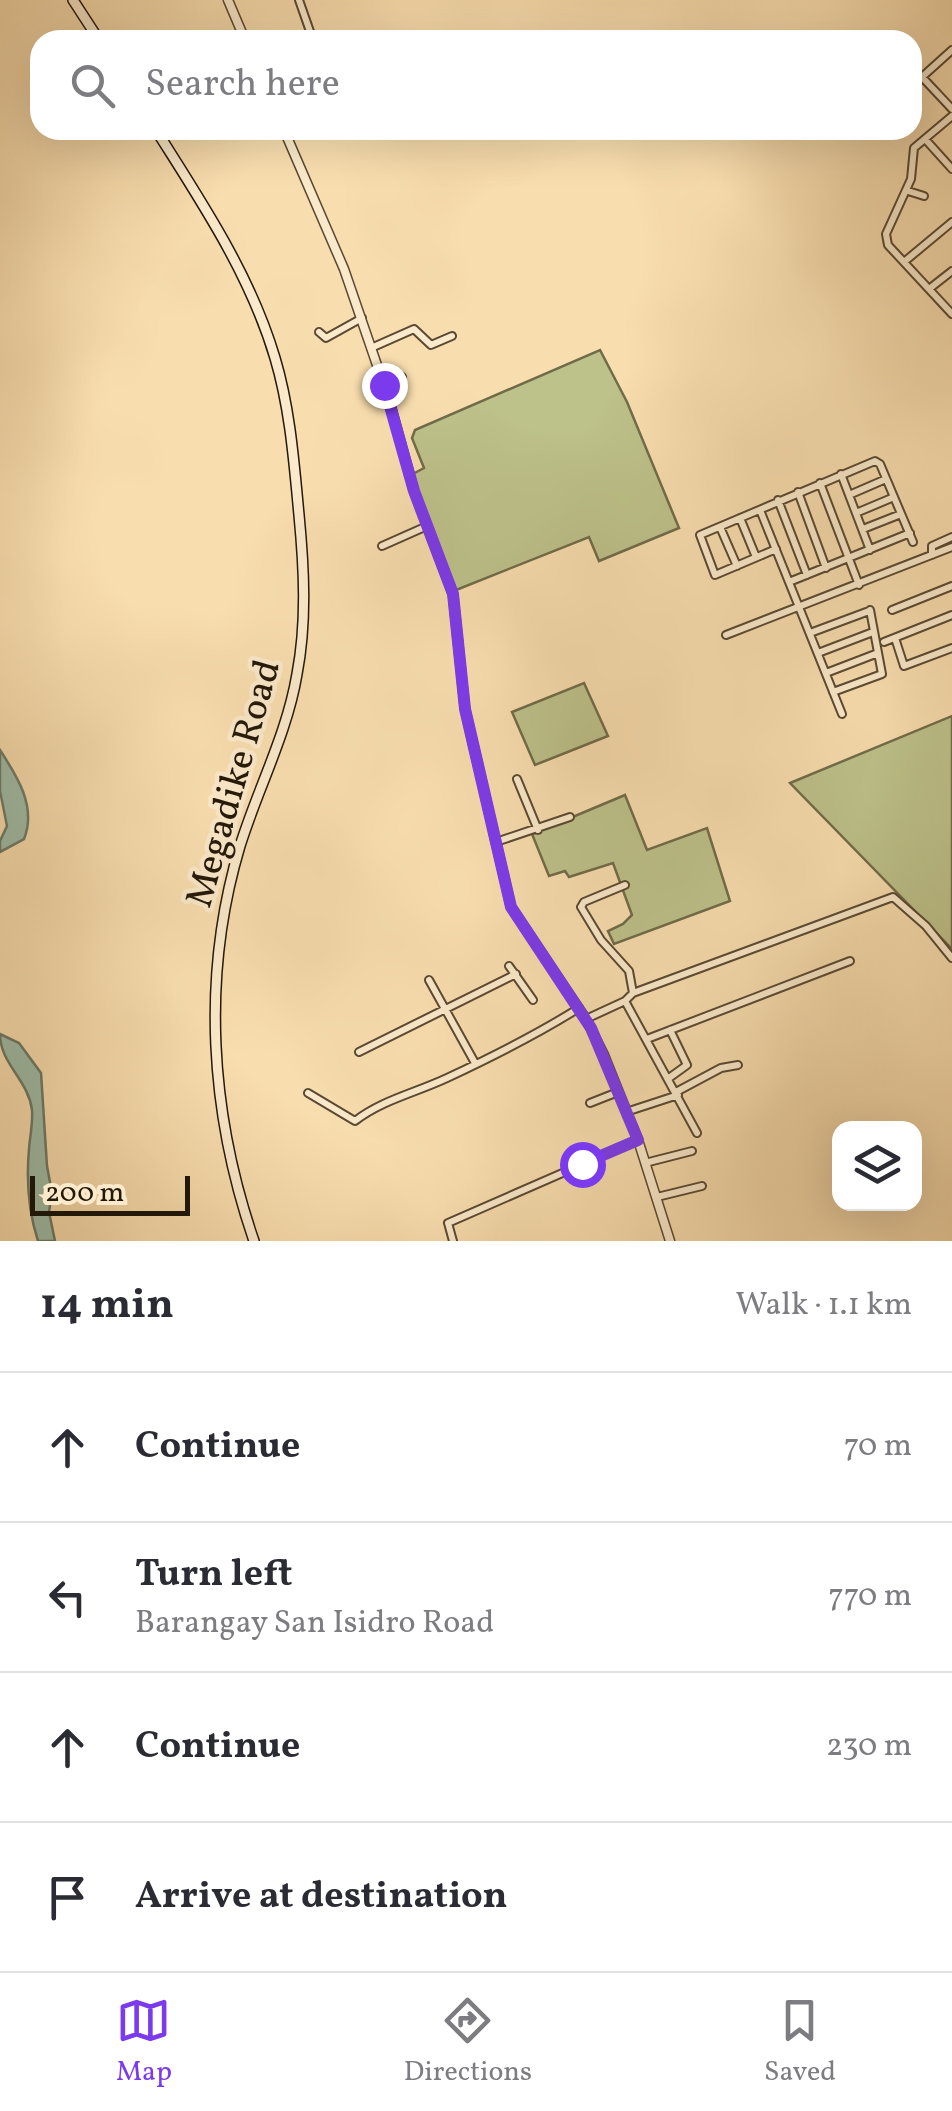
<!DOCTYPE html>
<meta charset="utf-8">
<style>
body{margin:0;font-family:Vollkorn,serif;background:#f2f2f3;color:#2b2b33}
.controls{position:absolute;right:30px;bottom:30px;display:grid;overflow:hidden;border-radius:20px;box-shadow:0 10px 40px #0002}
.controls button{width:90px;height:90px;display:grid;place-items:center;padding:0;border:0;border-bottom:2px solid #e1e1e2;background:#fff;color:#2b2b33;font:50px sans-serif}
.scale{position:absolute;left:30px;bottom:25px;width:160px;box-sizing:border-box;padding-left:10px;border:5px solid #241808;border-top:0;font-size:28px;line-height:35px;white-space:nowrap;color:#241808;-webkit-text-stroke:8px #fae9ca;paint-order:stroke}
.stop{position:absolute;width:30px;height:30px;margin:-22px;border:8px solid #7c3aed;border-radius:50%;background:#fff}
.stop.end{background:#7c3aed;border-color:#fff;box-shadow:0 2px 10px #0008}
.list{margin:0;padding:0;list-style:none}
h2{display:flex;justify-content:space-between;align-items:center;height:130px;margin:0;padding:0 40px;font-size:42px}
h2 small{font-size:32px;font-weight:400;color:#7c7c81}
.list li{display:grid;grid-template-columns:65px 1fr auto;gap:30px;align-items:center;box-sizing:border-box;height:150px;padding:0 40px;border-top:2px solid #e1e1e2}
.list b{display:block;font-size:38px;white-space:nowrap}
.list p{margin:0;font-size:32px;white-space:nowrap;color:#7c7c81}
.list em{font-size:32px;font-style:normal;color:#7c7c81}
.icon{flex:none;width:55px;height:55px;fill:none;stroke:currentColor;stroke-width:2;stroke-linecap:round;stroke-linejoin:round}
.map{position:relative;flex:none;width:952px;height:1241px;overflow:hidden}
.search{position:absolute;background:#fff;box-shadow:0 10px 40px #0002;left:30px;right:30px;top:30px;height:110px;display:flex;align-items:center;gap:25px;box-sizing:border-box;padding:0 35px;border-radius:30px;color:#7c7c81;font-size:38px}
.sheet{height:730px;background:#fff}
nav{display:flex;justify-content:space-around;align-items:center;box-sizing:border-box;height:140px;border-top:2px solid #e1e1e2;background:#fff;font-size:28px;color:#7c7c81}
nav a{display:grid;justify-items:center;gap:5px}
nav .on{color:#7c3aed}
.map>svg:first-child{display:block}
.green{fill:#bdc18a;stroke:#706c49;stroke-width:2.5}
.water{fill:#9ebca7;stroke:#6d7a67;stroke-width:2.5}
.lines{fill:none;stroke-linecap:round;stroke-linejoin:round}
.minor-casing{stroke:#594932;stroke-width:10}
.tertiary-casing{stroke:#594932;stroke-width:11}
.secondary-casing{stroke:#241808;stroke-width:12}
.minor{stroke:#fae9ca;stroke-width:6}
.tertiary{stroke:#fae9ca;stroke-width:8}
.secondary{stroke:#fae9ca;stroke-width:9}
.route{stroke:#7c3aed;stroke-width:12}
.labels{text-anchor:middle;stroke-width:9;stroke-linejoin:round;paint-order:stroke}
.street-label{font-size:38px;fill:#241808;stroke:#fae9ca}
</style>
<div class="map">
<svg width="952" height="1241" viewBox="0 0 952 1241">
<rect width="100%" height="100%" fill="#f8ddae"/>
<filter id="stains"><feTurbulence type="fractalNoise" baseFrequency=".002" numOctaves="4"/><feColorMatrix values="0 0 0 0 .2 0 0 0 0 .09 0 0 0 0 .02 0 0 0 .5 -.17"/></filter>
<radialGradient id="worn" r=".72"><stop offset=".6" stop-color="#630" stop-opacity="0"/><stop offset="1" stop-color="#630" stop-opacity=".3"/></radialGradient>
<path class="green" d="M600 350 627 402 679 528 599 561 589 537 456 590 411 475 424 468 412 438 415 430Z
M584 683 608 736 535 765 512 712Z
M952 716V949L790 783Z
M625 795 647 850 707 828 730 901 614 944 608 931 623 924 632 915 613 863 569 877 565 871 549 876 532 834Z"/>
<path class="water" d="M0 750C17 776 37 807 24 839L0 852V841L7 826 0 791Z
M0 1034 19 1043 41 1073 47 1166 52 1193 49 1212 55 1241H38C28 1210 26 1182 29 1149 30 1136 33 1123 32 1110 28 1079 0 1064 0 1034Z"/>
<g class="lines">
<defs>
<path id="minor" d="M299 0 313 40
M952 50 922 77 952 109
M952 116 914 148 911 179 886 234 888 245 952 314
M925 139 952 169
M908 191 924 196
M904 262 952 222
M929 289 952 271
M319 332 326 338 362 318
M371 348 414 329 431 345 452 336
M384 385 402 377
M841 474 870 550
M820 483 859 585
M798 492 826 568
M849 495 886 479
M778 500 807 575
M760 510 842 714
M856 513 894 497
M740 518 756 557
M720 527 737 566
M863 529 901 514
M382 546 427 526
M776 549 715 575 700 535 875 461 880 464 913 542
M932 555V546L952 537
M789 582 910 533
M892 610 952 586
M810 633 869 611
M726 635 952 547
M895 638 904 666 952 648
M884 642 952 615
M818 653 873 632
M826 673 878 653
M833 692 882 674 870 610
M517 779 538 830
M496 842 570 817
M625 885 584 902 581 907 601 940 629 971 633 993
M509 966 533 1000
M429 980 475 1063
M625 1001 697 1133
M586 1019 625 1001 633 993 893 897 926 926 952 958
M647 1039 850 961
M359 1052 516 974
M669 1078 687 1065 670 1030
M676 1092 721 1068 738 1065
M308 1093 355 1121C382 1100 415 1093 447 1078 492 1057 536 1035 579 1008
M590 1103 618 1092
M626 1112 678 1095
M645 1163 692 1151
M657 1197 702 1186
M453 1241 448 1223 638 1140"/>
<path id="tertiary" d="M228 0 245 40
M284 130 344 269 390 403 414 491 453 594 465 709 511 907 586 1019 604 1055 638 1140 670 1241"/>
<path id="secondary" d="M73 0 99 40
M156 130C202 203 250 274 275 358 290 408 294 462 299 515 304 567 307 622 297 674 287 734 258 788 240 846 201 976 210 1113 254 1241"/>
</defs>
<use href="#minor" class="minor-casing"/>
<use href="#tertiary" class="tertiary-casing"/>
<use href="#secondary" class="secondary-casing"/>
<use href="#minor" class="minor"/>
<use href="#tertiary" class="tertiary"/>
<use href="#secondary" class="secondary"/>
</g>
<g class="lines">
<path class="route" d="M384 385 414 491 453 594 465 709 511 907 591 1028 638 1140 582 1164"/>
</g>
<g class="labels">
<g class="street-label">
<text transform="translate(232 783) rotate(-74)" y="13">Megadike Road</text>
</g>
</g>
<rect width="100%" height="100%" filter="url(#stains)"/>
<rect width="100%" height="100%" fill="url(#worn)"/>
</svg>
<div class="controls">
<button><svg class="icon" aria-label="layers" viewBox="0 0 24 24"><path d="M12 4l9 5-9 5-9-5zM3 14l9 5 9-5"/></svg></button>
</div>
<div class="scale">200 m</div>
<div class="stop" style="left:582px;top:1164px"></div>
<div class="stop end" style="left:384px;top:385px"></div>
<div class="search"><svg class="icon" aria-label="search" viewBox="0 0 24 24"><circle cx="10" cy="10" r="6"/><path d="M15 15l6 6"/></svg>Search here</div>
</div>
<section class="sheet">
<h2>14 min<small>Walk · 1.1 km</small></h2>
<ul class="list">
<li><svg class="icon" aria-label="ahead" viewBox="0 0 24 24"><path d="M12 20V5M6 11l6-6 6 6"/></svg><div><b>Continue</b></div><em>70 m</em></li>
<li><svg class="icon" aria-label="left" viewBox="0 0 24 24"><path d="M17 20v-9H6M10 6l-5 5 5 5"/></svg><div><b>Turn left</b><p>Barangay San Isidro Road</p></div><em>770 m</em></li>
<li><svg class="icon" aria-label="ahead" viewBox="0 0 24 24"><path d="M12 20V5M6 11l6-6 6 6"/></svg><div><b>Continue</b></div><em>230 m</em></li>
<li><svg class="icon" aria-label="arrive" viewBox="0 0 24 24"><path d="M6 21V4h12l-3 4 3 4H6"/></svg><div><b>Arrive at destination</b></div></li>
</ul>
</section>
<nav>
<a class="on"><svg class="icon" aria-label="map" viewBox="0 0 24 24"><path d="M3 6l6-2 6 2 6-2v14l-6 2-6-2-6 2zM9 4v14M15 6v14"/></svg>Map</a>
<a><svg class="icon" aria-label="directions" viewBox="0 0 24 24"><path d="M12 3l9 9-9 9-9-9zM9 14v-3h6M13 9l2 2-2 2"/></svg>Directions</a>
<a><svg class="icon" aria-label="saved" viewBox="0 0 24 24"><path d="M7 4h10v16l-5-4-5 4z"/></svg>Saved</a>
</nav>
